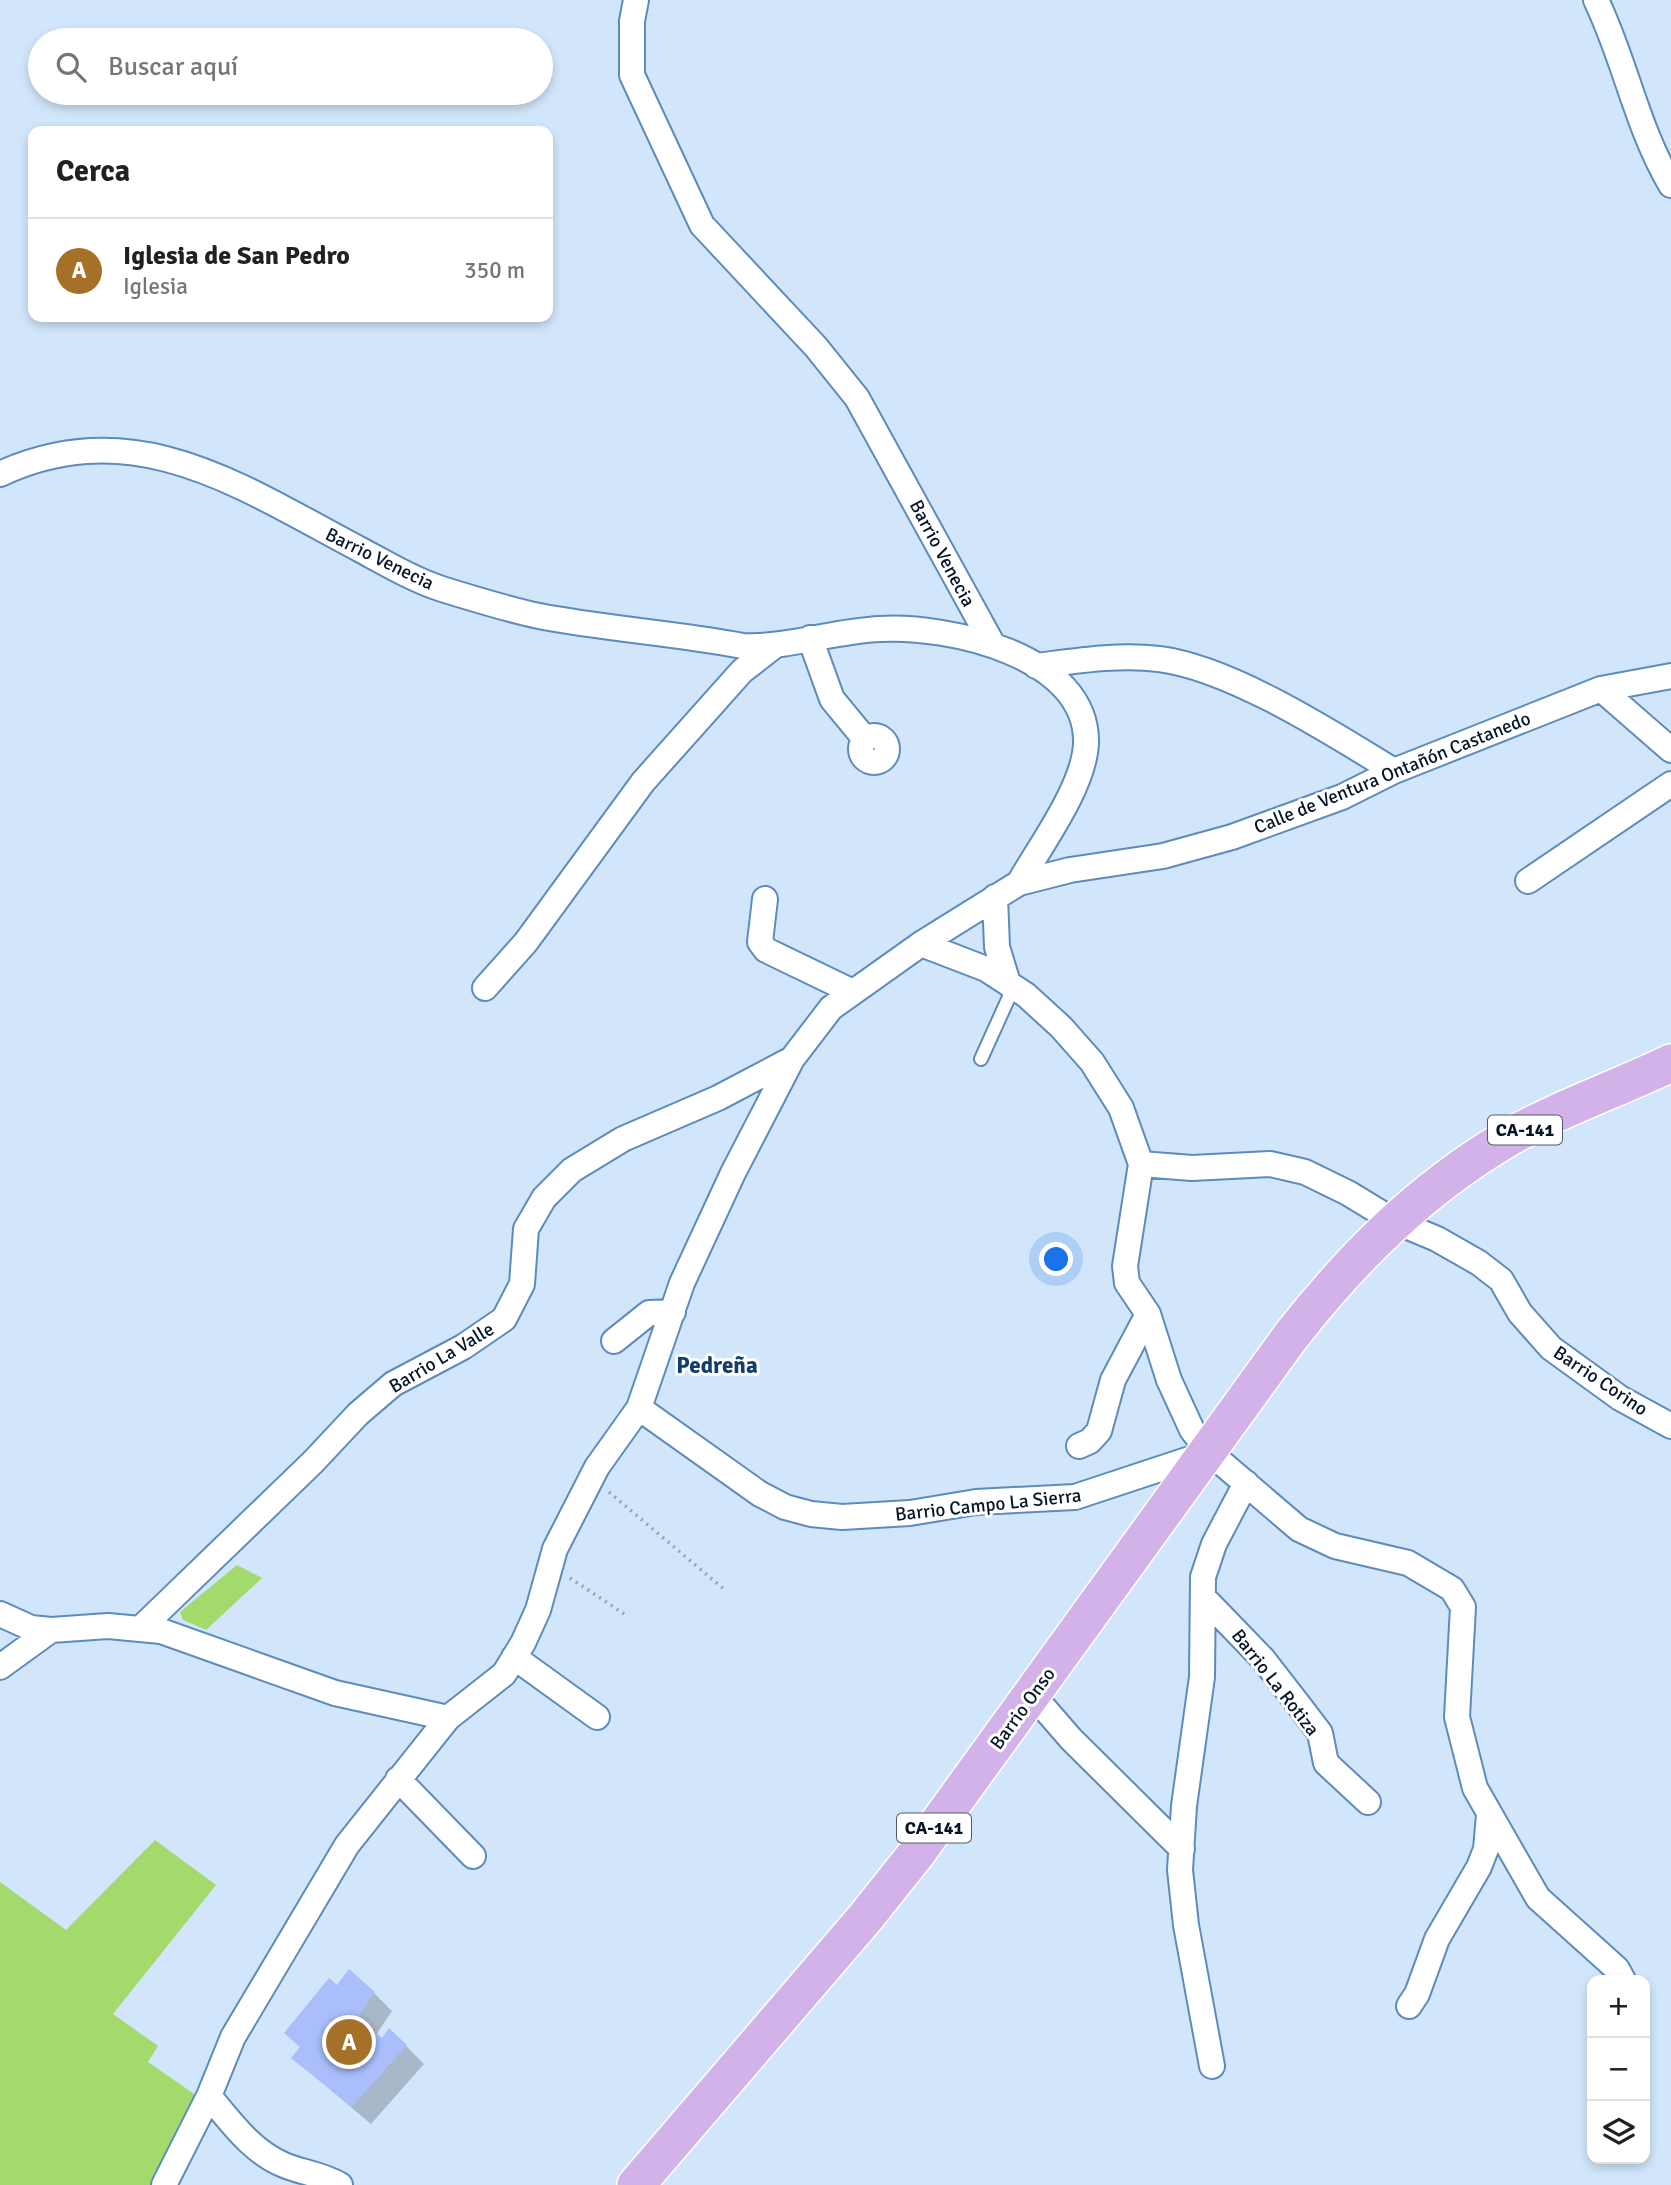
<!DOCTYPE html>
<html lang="es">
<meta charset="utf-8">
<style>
body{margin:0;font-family:Signika,sans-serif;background:#f6f6f6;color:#202124}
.controls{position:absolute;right:21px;bottom:21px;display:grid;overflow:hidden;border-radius:14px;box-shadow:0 4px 10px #0003}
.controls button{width:63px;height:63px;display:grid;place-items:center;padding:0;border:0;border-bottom:2px solid #e0e0e0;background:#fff;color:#202124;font:35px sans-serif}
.you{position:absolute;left:1057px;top:1260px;width:24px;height:24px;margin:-18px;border:5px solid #fff;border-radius:50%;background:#1a73e8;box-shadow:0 0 0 10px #1a73e833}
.badge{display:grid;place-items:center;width:46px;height:46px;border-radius:50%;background:#a57129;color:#fff;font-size:23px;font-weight:700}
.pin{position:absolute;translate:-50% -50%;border:4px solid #fff;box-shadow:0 2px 7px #0006}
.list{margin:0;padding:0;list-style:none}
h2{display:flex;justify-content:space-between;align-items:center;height:91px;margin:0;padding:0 28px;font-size:30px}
h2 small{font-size:23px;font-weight:400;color:#757577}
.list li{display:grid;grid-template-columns:46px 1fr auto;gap:21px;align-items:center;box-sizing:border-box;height:105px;padding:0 28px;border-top:2px solid #e0e0e0}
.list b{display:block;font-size:26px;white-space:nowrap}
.list p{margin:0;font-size:23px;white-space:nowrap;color:#757577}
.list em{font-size:23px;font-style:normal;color:#757577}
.icon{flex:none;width:38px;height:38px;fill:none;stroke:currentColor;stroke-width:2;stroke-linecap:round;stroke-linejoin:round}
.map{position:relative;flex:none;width:1671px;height:2185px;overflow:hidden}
.search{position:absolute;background:#fff;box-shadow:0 4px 10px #0003;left:28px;top:28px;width:525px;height:77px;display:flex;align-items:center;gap:18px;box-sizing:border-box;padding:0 24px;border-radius:38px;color:#757577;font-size:26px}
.panel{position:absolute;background:#fff;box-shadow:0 4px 10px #0003;left:28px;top:126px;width:525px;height:196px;border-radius:14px}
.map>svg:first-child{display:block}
.green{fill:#a4da6b}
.shadow{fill:#0003}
.building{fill:#aabefc}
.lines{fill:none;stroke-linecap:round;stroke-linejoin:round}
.lane-casing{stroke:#5d8bbc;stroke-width:16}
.street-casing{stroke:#5d8bbc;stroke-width:28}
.primary-casing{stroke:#fff;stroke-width:40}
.path{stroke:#90a4b8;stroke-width:3.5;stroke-dasharray:2 5;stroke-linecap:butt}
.lane{stroke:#fff;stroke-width:12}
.street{stroke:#fff;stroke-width:24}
.primary{stroke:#d2b2e8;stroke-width:37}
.labels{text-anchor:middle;stroke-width:6;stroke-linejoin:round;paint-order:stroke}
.shield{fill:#fff;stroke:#4f5b68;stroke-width:2}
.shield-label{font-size:18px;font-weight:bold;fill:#041528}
.street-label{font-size:19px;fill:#041528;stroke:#fff}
.quarter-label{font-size:23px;font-weight:bold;fill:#103f6b;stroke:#fff}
</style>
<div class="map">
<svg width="1671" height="2185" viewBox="0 0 1671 2185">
<rect width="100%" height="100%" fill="#d2e6fb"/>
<path class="green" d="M237 1565 262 1578 206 1630 183 1620 180 1612Z
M155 1840 216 1885 113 2014 158 2046 148 2062 197 2096 153 2185H0V1882L66 1930Z"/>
<path class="shadow" d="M338 1987 374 1993 392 2011 376 2035 382 2041 406 2046 424 2064 371 2124 293 2058Z"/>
<path class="building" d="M349 1969 375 1992 358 2018 382 2038 389 2028 407 2045 352 2107 291 2058 300 2047 284 2033 329 1978 337 1985Z"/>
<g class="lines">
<defs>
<path id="lane" d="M981 1059 1009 997 1008 983"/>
<path id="street" d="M636 0 632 21V75L702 225 816 347 857 398 993 645
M1596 0C1625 60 1637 128 1671 185
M0 474C136 411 243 488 361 550 387 564 414 580 442 589 474 599 506 609 539 616 606 629 675 633 743 646 789 648 833 631 880 629 947 625 1089 655 1086 744 1084 787 1040 846 1019 883
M810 638 832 699 865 739
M1036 666C1076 661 1118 654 1159 659 1231 668 1332 733 1394 771
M1601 689 1671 750
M861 749a13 13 0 1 1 26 0a13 13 0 1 1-26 0Z
M1528 881 1671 784
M995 897 997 947 1008 983
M765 899 760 942 766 950 853 992
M921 944 986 969 1026 995 1061 1027 1092 1062 1121 1108 1141 1164 1125 1266 1127 1283 1148 1314 1169 1380 1192 1430 1209 1452 1299 1529 1335 1546 1408 1563 1452 1589 1463 1607 1457 1717 1475 1788 1538 1898 1617 1969 1623 1980
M485 988 526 942 643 782 742 671 773 647
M1141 1164 1192 1168 1270 1164 1305 1172 1348 1193 1394 1221 1437 1239 1479 1263 1501 1280 1520 1313 1551 1348 1620 1398 1671 1426
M614 1341 649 1313 673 1312
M639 1408 760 1494 785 1507 811 1514 842 1517 910 1513 976 1502 1075 1497 1208 1453
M1079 1446 1090 1441 1099 1431 1113 1380 1148 1314
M1203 1597 1263 1659 1298 1704 1320 1733 1326 1763 1368 1802
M0 1614 31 1628 51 1630 108 1626 161 1631 335 1693 448 1718
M140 1629 313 1462 358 1414 393 1384 463 1347 504 1319 522 1284 526 1229 544 1198 572 1170 623 1139 718 1098 792 1059
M514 1657 597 1717
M0 1667 51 1630
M1032 1694 1071 1739 1182 1849
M398 1779 473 1856
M1409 2006 1417 1994 1437 1939 1479 1867 1486 1849 1489 1815
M1212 2066 1186 1925 1180 1870 1184 1806 1202 1677 1203 1577 1214 1544 1246 1483
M209 2096C231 2122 252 2152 284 2165 303 2173 322 2174 340 2185
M164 2185 209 2096 233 2037 347 1845 448 1718 504 1674 523 1643 538 1610 555 1549 597 1467 639 1408 682 1283 733 1173 792 1059 831 1008 921 944 1019 883 1070 870 1163 856 1232 837 1342 797 1394 771 1601 689 1671 676"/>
<path id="primary" d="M636 2185 865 1918 916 1854 1291 1336C1352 1258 1420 1190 1506 1139 1558 1109 1617 1089 1671 1063"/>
</defs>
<use href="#lane" class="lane-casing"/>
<use href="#street" class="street-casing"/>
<use href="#primary" class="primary-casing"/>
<path class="path" d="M609 1492 725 1590
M570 1578 626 1615"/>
<use href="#lane" class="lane"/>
<use href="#street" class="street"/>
<use href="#primary" class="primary"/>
</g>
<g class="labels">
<g class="shield">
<rect x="1488" y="1115.5" width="74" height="29" rx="5"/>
<rect x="897" y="1813.5" width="74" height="29" rx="5"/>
</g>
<g class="shield-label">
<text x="1525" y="1136">CA-141</text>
<text x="934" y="1834">CA-141</text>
</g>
<g class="street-label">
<text transform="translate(943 553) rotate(62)" y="7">Barrio Venecia</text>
<text transform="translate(380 558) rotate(26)" y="7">Barrio Venecia</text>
<text transform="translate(1392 772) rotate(-22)" y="7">Calle de Ventura Ontañón Castanedo</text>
<text transform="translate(441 1357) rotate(-31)" y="7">Barrio La Valle</text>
<text transform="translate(1601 1380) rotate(34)" y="7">Barrio Corino</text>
<text transform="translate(988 1504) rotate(-6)" y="7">Barrio Campo La Sierra</text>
<text transform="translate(1276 1682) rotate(52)" y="7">Barrio La Rotiza</text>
<text transform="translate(1022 1708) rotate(-54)" y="7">Barrio Onso</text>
</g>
<g class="quarter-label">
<text x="717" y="1373">Pedreña</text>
</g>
</g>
</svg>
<div class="controls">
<button>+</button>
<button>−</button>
<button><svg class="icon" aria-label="layers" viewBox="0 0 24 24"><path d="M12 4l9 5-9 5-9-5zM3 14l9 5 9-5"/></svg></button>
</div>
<div class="you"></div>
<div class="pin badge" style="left:349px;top:2042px">A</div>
<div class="search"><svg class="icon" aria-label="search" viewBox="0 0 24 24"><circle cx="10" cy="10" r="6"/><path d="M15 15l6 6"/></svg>Buscar aquí</div>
<section class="panel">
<h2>Cerca<small></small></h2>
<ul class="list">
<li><span class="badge">A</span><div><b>Iglesia de San Pedro</b><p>Iglesia</p></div><em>350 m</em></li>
</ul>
</section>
</div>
